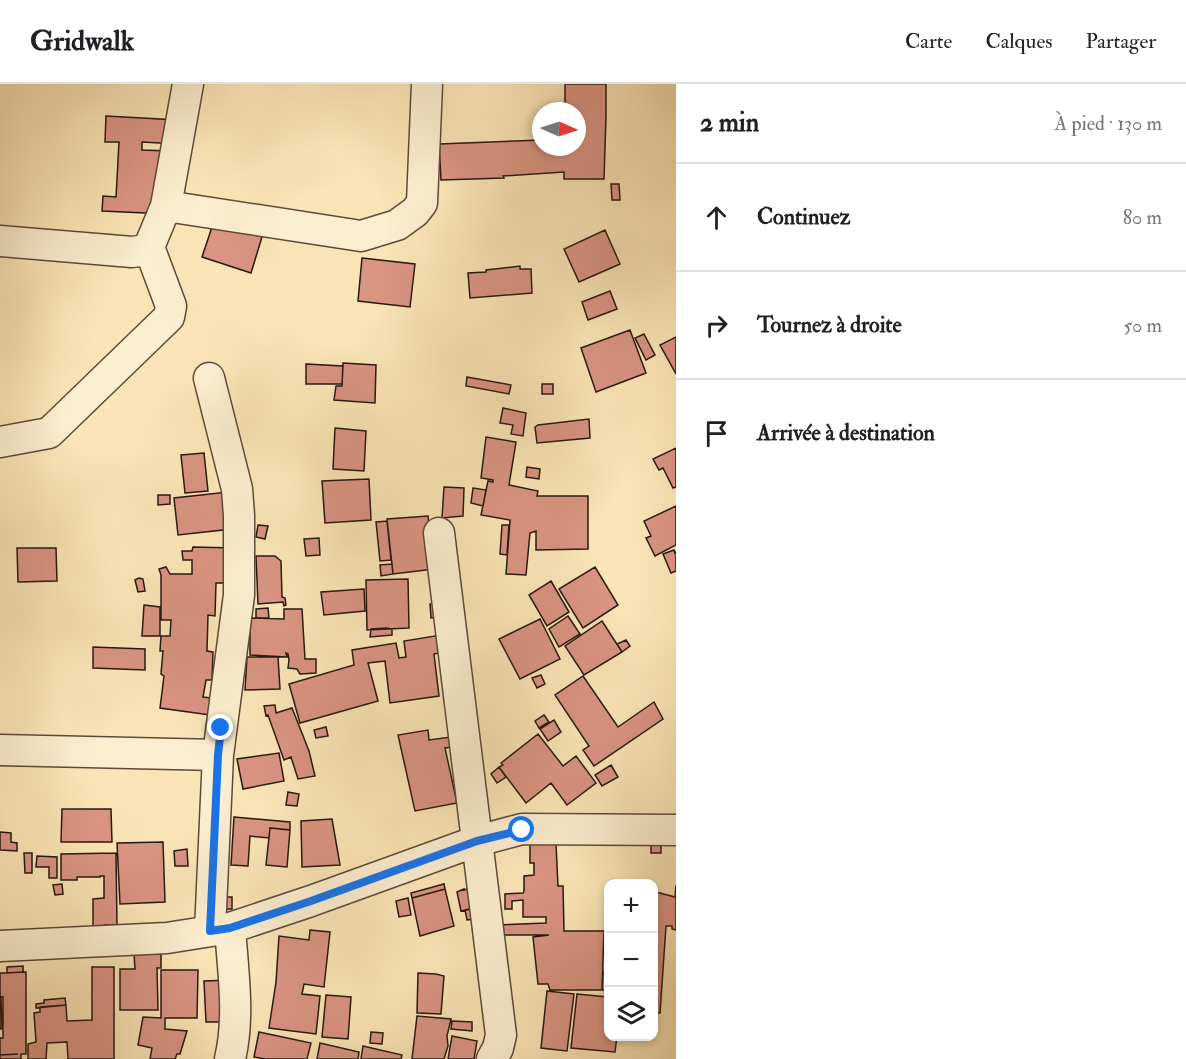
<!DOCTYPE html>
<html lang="fr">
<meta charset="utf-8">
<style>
body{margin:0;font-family:"IM FELL Double Pica",serif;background:#f6f6f6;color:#202124}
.controls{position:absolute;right:18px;bottom:18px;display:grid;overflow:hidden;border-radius:12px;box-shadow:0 3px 9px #0003}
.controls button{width:54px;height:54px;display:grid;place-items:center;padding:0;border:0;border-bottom:2px solid #e0e0e0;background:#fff;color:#202124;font:30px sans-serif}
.compass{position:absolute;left:532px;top:18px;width:54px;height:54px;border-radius:50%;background:#fff;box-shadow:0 3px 9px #0003;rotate:93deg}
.stop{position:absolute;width:18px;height:18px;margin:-14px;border:4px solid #1a73e8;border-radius:50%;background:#fff}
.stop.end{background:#1a73e8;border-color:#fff;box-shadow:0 2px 6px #0008}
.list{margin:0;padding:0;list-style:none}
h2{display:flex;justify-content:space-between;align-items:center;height:78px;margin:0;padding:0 24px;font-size:26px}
h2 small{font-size:20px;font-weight:400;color:#757577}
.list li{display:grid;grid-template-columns:39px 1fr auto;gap:18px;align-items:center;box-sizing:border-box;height:108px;padding:0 24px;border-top:2px solid #e0e0e0}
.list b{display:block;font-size:22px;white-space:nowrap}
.list em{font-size:20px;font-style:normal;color:#757577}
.icon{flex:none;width:33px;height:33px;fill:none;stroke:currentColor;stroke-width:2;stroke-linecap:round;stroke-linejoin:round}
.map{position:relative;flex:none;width:676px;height:975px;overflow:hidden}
header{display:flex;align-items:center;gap:36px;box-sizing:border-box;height:84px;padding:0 30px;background:#fff;border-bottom:2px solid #e0e0e0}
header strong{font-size:28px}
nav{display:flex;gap:33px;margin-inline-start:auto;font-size:21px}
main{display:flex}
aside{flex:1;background:#fff}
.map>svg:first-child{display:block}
.building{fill:#d99482;stroke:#271710;stroke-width:1.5}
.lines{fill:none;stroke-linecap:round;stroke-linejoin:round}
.street-casing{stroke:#5c4a3a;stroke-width:33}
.street{stroke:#fceed0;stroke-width:30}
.route{stroke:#1a73e8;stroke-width:8}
</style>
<header>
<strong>Gridwalk</strong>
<nav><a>Carte</a><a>Calques</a><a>Partager</a></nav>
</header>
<main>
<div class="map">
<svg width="676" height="975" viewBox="0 0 676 975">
<rect width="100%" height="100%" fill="#fbe5b6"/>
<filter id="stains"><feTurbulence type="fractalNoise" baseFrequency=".00333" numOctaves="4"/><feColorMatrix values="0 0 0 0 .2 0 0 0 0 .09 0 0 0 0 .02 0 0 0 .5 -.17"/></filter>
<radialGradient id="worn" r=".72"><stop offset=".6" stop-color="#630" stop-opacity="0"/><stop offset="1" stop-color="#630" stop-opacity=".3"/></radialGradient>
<path class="building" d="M565 0H606V33L604 95H564V88L503 92 504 94 441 96 439 60 541 56V63H577V27H565Z
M106 32 178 36 177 60 142 58V66L170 67 167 130 102 127 103 112 116 113 119 58H105Z
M611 100H619L620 116H612Z
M214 137 262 153 251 189 202 173Z
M605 146 620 180 579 198 564 165Z
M362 174 415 180 410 223 358 217Z
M520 182V185H531L532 209 470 214 468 189 486 188V186Z
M610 207 617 225 588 236 582 218Z
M630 246 646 289 596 308 581 264Z
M644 250 655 271 646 276 635 254Z
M676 253V290L660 261Z
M343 279 376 281 375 319 334 316 336 302H342Z
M306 280 343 282 342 300H306Z
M467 293 511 301 509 310 466 302Z
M542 300H553V310H542Z
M503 324 526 329 523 352 511 350 513 341 500 339Z
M589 335 590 354 537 359 535 343 538 341Z
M335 344 366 347 364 387 333 385Z
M486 353 516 358 509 401 538 407 537 412H588V465L536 466V447L530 449 526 491 506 490 510 436 481 431 488 397 493 398V396L481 394Z
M676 364V403L673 404 663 384 659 386 653 375Z
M204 369 208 407 185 409 181 371Z
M527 383 540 385 539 395 526 393Z
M369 395 371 436 325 439 322 397Z
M444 403 464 404 463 432 442 434Z
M473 404 486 406 483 422 471 419Z
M228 408 232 445 178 451 174 414Z
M158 411H170V420L158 421Z
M676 422V461L655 472 646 454 651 452 644 437Z
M428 432 434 485 393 490 387 435Z
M387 437 391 476 380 477 376 438Z
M258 441 268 442 265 455 256 453Z
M502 441H509L507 471 500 470Z
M319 454 320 471 306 472 304 455Z
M193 463 235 464 225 499H216L215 532 208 531 207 567 213 568 212 596H206L203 613 211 614 210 631 160 624 164 592 161 590 163 567H160L161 552H170L171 536H161V491L159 485 166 483 170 490H192V476H183L182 467H192Z
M17 464H56L57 497 18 498Z
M674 466 675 469 676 468V487L671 489 663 470Z
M256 472H275L281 477 282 513 285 514 286 521 284 522 283 518 258 520Z
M392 480 393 490 381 492 380 481Z
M595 483 618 521 583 544 559 505Z
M139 494 143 495 145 507 138 508 135 496Z
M408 495 409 544 367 546 366 496Z
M551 497 569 528 547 542 529 511Z
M364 505 365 527 324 531 321 508Z
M430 520H439L440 533 431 534Z
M144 521 160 523V552H142Z
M268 524 269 534H256V525Z
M284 525H302L305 575H316V589L300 590 297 585 288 584 289 576 288 570 286 569 287 573 250 571V534L284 535Z
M568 532 580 550 559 563 549 545Z
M540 535 560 575 520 595 499 555Z
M602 537 622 568 584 591 565 562Z
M387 544 392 545V551L370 553 371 545Z
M441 551 443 568 434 570 439 612 390 619 385 577 368 579 378 617 300 639 289 600 354 581 352 566 396 559 399 574 406 573 404 557Z
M626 556 630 562 622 568 617 560Z
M93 563 145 565V586L93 584Z
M247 573H278L280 605 245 606Z
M541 591 545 600 537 604 532 594Z
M583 592 618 643 654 618 663 635 594 682 583 666 589 662 555 611Z
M275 621 276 629 292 624 309 667 315 692 298 695 291 673 284 676 268 631 266 632 264 622Z
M544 631 549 638 539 644 535 637Z
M554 636 561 648 548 657 540 645Z
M326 643 328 652 316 654 314 646Z
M428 646 429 656 451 653 452 663 445 664 457 719 415 727 398 651Z
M538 650 563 682 576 672 596 699 567 721 551 699 526 719 499 683 503 681 501 679Z
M279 669 284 697 243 705 237 675Z
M611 681 618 693 602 702 595 691Z
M499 683 506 693 497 699 491 690Z
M288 708 299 710 297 722 286 721Z
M62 725H111L112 758H61Z
M234 733 290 738V746L270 744 269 754 250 752 248 782 231 781Z
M332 735 340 781 302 783 301 737Z
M270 744 290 746 287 783 266 781Z
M0 748 11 749V758L17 759V767L0 766Z
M651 755 661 756V769H651Z
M163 758 165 818 120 820 117 759Z
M530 760H556L558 802H563L564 847H604L602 906H550L548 900H538L533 853 549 851H497L498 841 546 839V833H523V816L512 817V825H505V810L523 809 524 807V792L534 791V779H530Z
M187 765 188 782H175L174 767Z
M24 769H32V789H25Z
M116 769 117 841H105L106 843H93V815L104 814V792H100V793H77V796H61V770Z
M37 772 57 773V794H49V783H36Z
M62 800 63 810 55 811 53 801Z
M444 800 445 805 412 814 411 809Z
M676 801V846L672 845V842H666L660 929H654V816L656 808 675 813Z
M472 804 476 824 461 827 457 808 464 805V806Z
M445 805 454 842 420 852 412 814Z
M220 813H232V825H222Z
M408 814 411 831 399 833 396 817Z
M473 824 474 835 467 836 465 826Z
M310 846 330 848 324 903 304 900 302 910 320 912 316 950 269 944 276 898 279 852 309 856Z
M134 870H161V884H157L158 926H120V885H135Z
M23 882V888L7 889V883Z
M92 883H114V975H68L67 958 47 959 46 975H28V960L36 958 34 929 40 928V923L66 921 67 937 92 936Z
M161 886H198L197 934H165V945L187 947 180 970H177L175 975H150L152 964 138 961 143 933 161 934Z
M26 888V970H21V975H0V971L18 970 0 971V954H3V913L1 912 2 945H0V889Z
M603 888H608V906H602Z
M418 889 436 890 444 892 441 930 417 929Z
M231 896 232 938H206L204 897Z
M547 907 574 910 567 967 541 964Z
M577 910 608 913V952H617L615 968 571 964Z
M326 911 351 913 348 955 322 953Z
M65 914 66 921 36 924V920L44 919V916Z
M417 932 451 935 447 952 448 962 444 975H412Z
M452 937 472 938V947L451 945Z
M259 948 311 959 307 975H265L254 973Z
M371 948 383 949 382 960 370 959Z
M452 952 477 957 474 975H448Z
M320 959 359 968 358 975H317Z
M363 962 402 971 401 975H361Z"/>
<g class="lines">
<defs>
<path id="street" d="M166 122 361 152 397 141 415 128 422 119 427 0
M0 157 132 168 140 167 149 163 166 122 188 0
M209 294 237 405 239 431V511L218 671 210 847
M0 358 49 349 169 233 171 222 149 163
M439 449 501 951 498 964 492 975
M0 666 218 671
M230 844C233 888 240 932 230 975
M0 862 167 854 230 844 311 817 477 757 522 745 676 746"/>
</defs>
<use href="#street" class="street-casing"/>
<use href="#street" class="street"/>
</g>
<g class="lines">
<path class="route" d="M221 644 218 671 210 847 230 844 311 817 477 757 522 746"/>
</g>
<rect width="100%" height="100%" filter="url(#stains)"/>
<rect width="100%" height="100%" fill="url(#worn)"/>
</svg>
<div class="controls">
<button>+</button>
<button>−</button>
<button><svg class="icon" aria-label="layers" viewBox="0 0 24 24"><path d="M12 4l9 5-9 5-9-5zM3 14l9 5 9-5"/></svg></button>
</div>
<svg class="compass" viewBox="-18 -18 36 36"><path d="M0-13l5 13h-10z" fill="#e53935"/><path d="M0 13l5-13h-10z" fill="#757577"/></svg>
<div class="stop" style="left:522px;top:746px"></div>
<div class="stop end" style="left:221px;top:644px"></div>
</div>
<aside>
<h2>2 min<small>À pied · 130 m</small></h2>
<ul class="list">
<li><svg class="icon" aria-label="ahead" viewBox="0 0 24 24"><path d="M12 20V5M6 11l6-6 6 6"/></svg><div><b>Continuez</b></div><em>80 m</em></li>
<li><svg class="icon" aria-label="right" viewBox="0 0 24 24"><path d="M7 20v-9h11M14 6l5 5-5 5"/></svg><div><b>Tournez à droite</b></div><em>50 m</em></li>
<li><svg class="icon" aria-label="arrive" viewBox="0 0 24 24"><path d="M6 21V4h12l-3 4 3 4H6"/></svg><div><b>Arrivée à destination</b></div></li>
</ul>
</aside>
</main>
